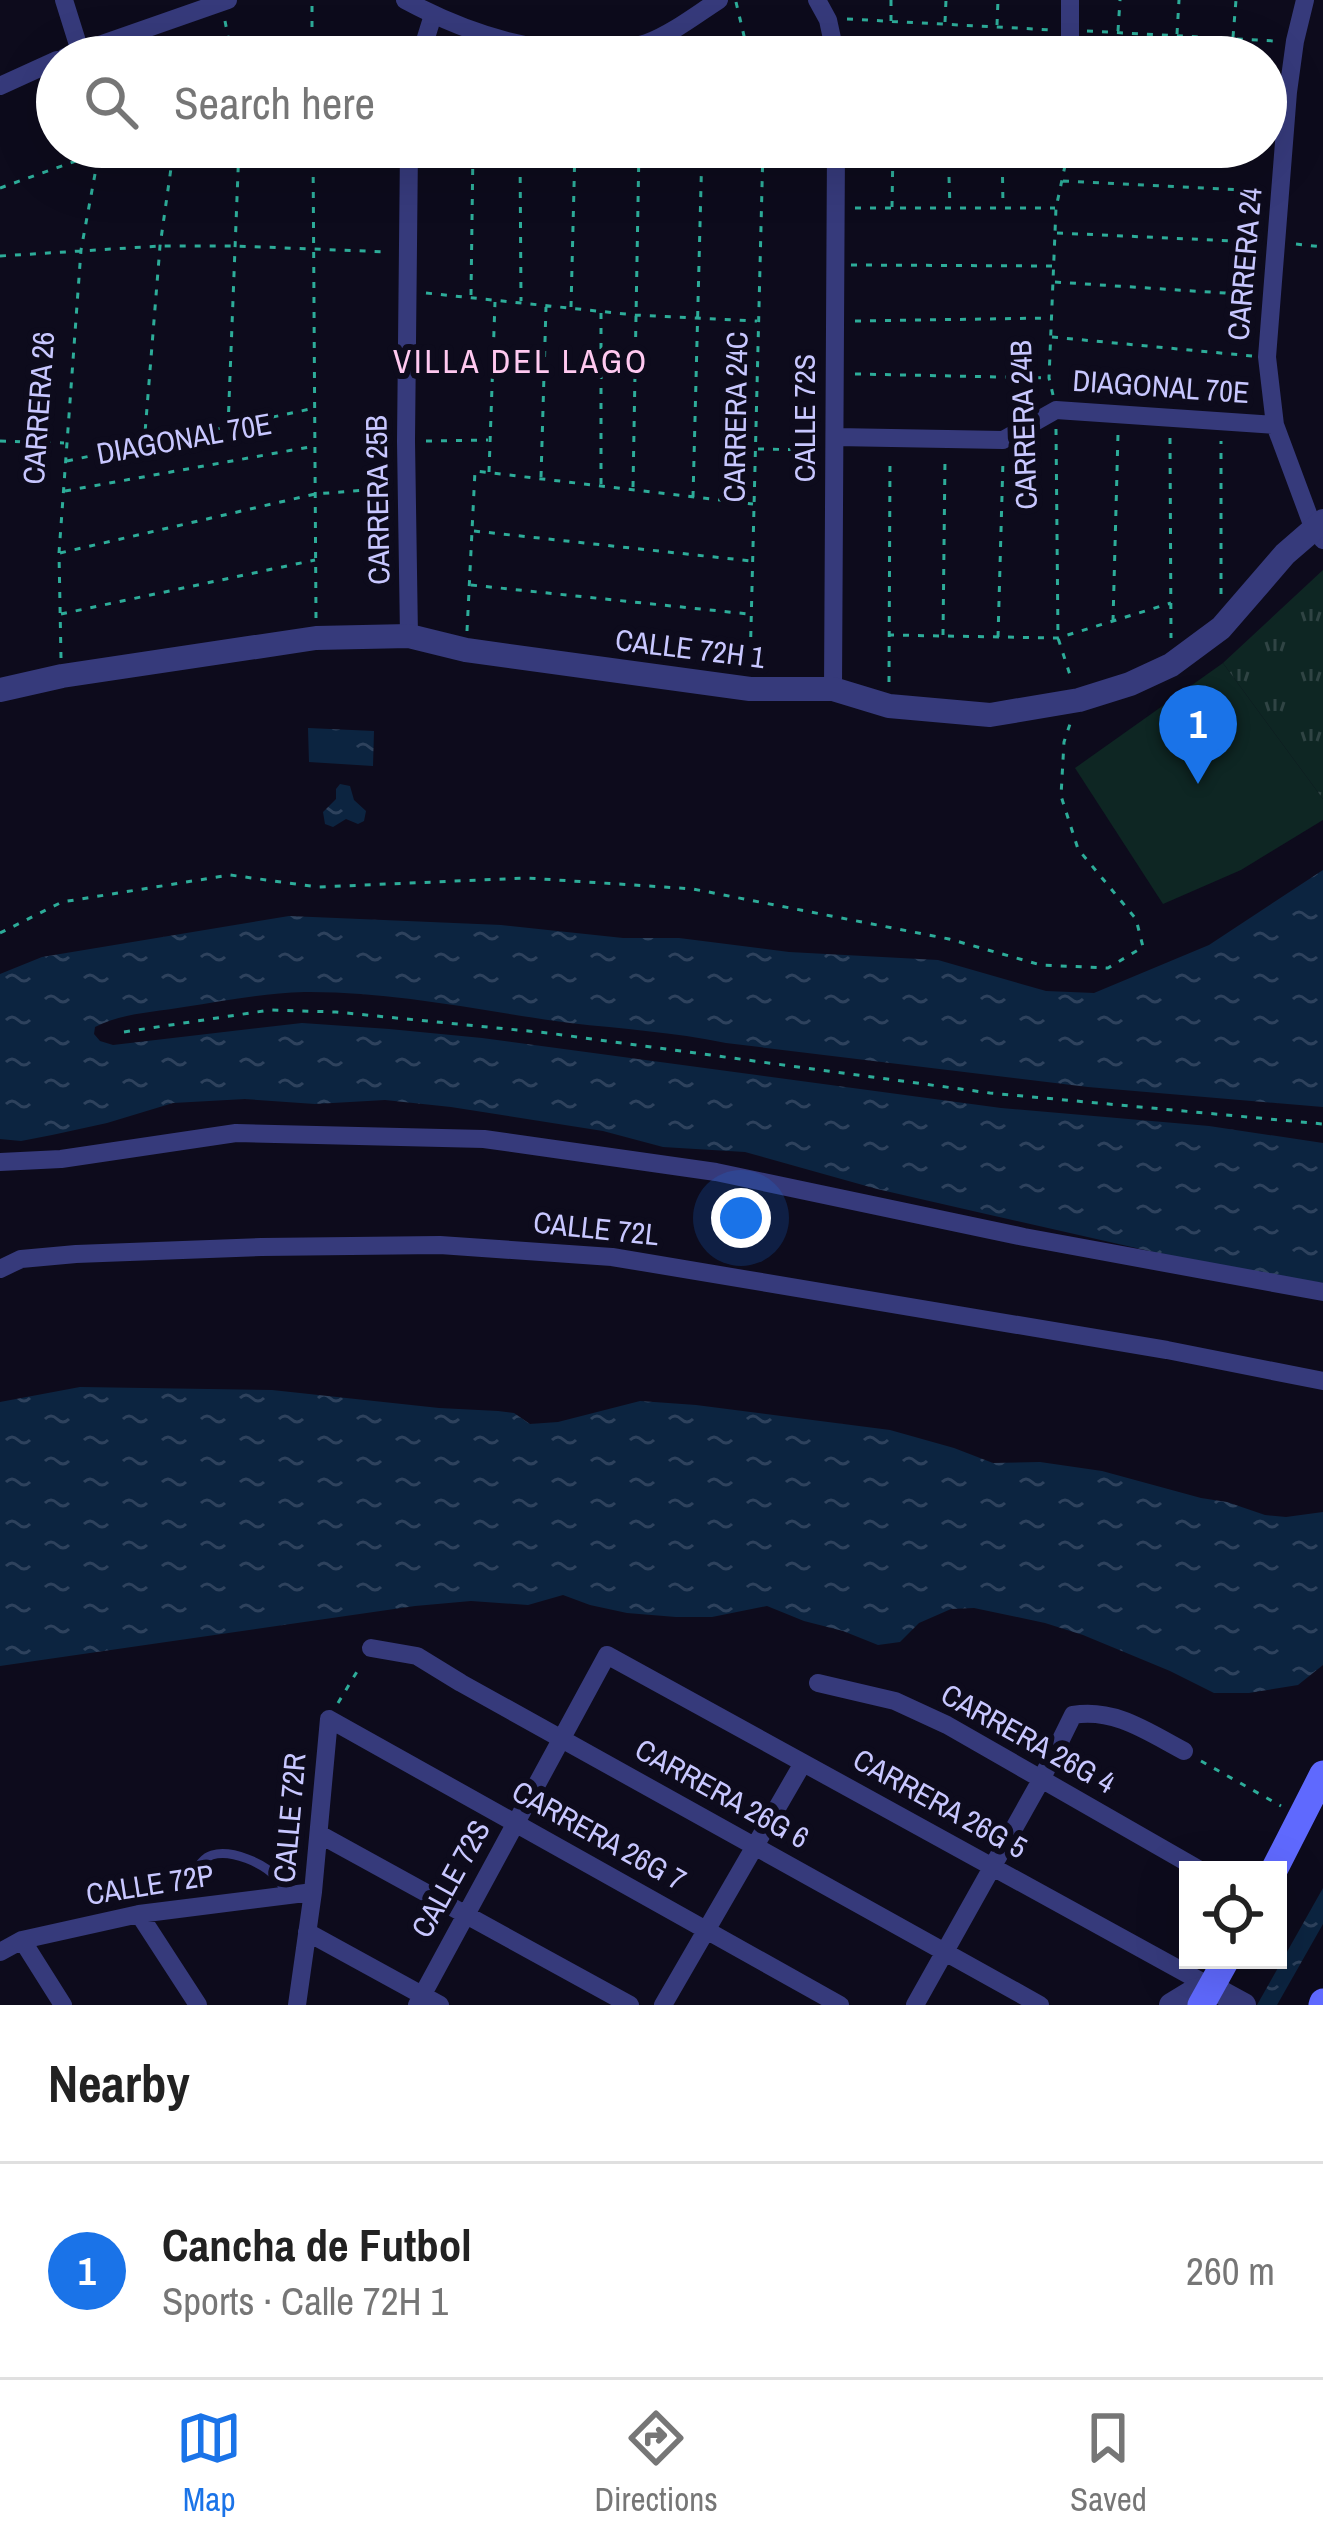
<!DOCTYPE html>
<meta charset="utf-8">
<style>
body{margin:0;font-family:"Archivo Narrow",sans-serif;background:#f2f2f2;color:#222}
.controls{position:absolute;right:36px;bottom:36px;display:grid;overflow:hidden;border-radius:0px;box-shadow:0 12px 48px #0002}
.controls button{width:108px;height:108px;display:grid;place-items:center;padding:0;border:0;border-bottom:3px solid #e0e0e0;background:#fff;color:#222;font:60px sans-serif}
.you{position:absolute;left:741px;top:1218px;width:42px;height:42px;margin:-30px;border:9px solid #fff;border-radius:50%;background:#1a73e8;box-shadow:0 0 0 18px #1a73e833}
.badge{display:grid;place-items:center;width:78px;height:78px;border-radius:50%;background:#1a73e8;color:#fff;font-size:39px;font-weight:700}
.pin{position:absolute;translate:-50% -99px;filter:drop-shadow(0 3px 6px #0008)}
.pin::after{content:'';position:absolute;top:63px;width:42px;height:36px;background:inherit;clip-path:polygon(0 0,100% 0,50% 100%)}
.list{margin:0;padding:0;list-style:none}
h2{display:flex;justify-content:space-between;align-items:center;height:156px;margin:0;padding:0 48px;font-size:51px}
h2 small{font-size:39px;font-weight:400;color:#767676}
.list li{display:grid;grid-template-columns:78px 1fr auto;gap:36px;align-items:center;box-sizing:border-box;height:216px;padding:0 48px;border-top:3px solid #e0e0e0}
.list b{display:block;font-size:45px;white-space:nowrap}
.list p{margin:0;font-size:39px;white-space:nowrap;color:#767676}
.list em{font-size:39px;font-style:normal;color:#767676}
.icon{flex:none;width:66px;height:66px;fill:none;stroke:currentColor;stroke-width:2;stroke-linecap:round;stroke-linejoin:round}
.map{position:relative;flex:none;width:1323px;height:2005px;overflow:hidden}
.search{position:absolute;background:#fff;box-shadow:0 12px 48px #0002;left:36px;right:36px;top:36px;height:132px;display:flex;align-items:center;gap:30px;box-sizing:border-box;padding:0 42px;border-radius:66px;color:#767676;font-size:45px}
.sheet{height:372px;background:#fff}
nav{display:flex;justify-content:space-around;align-items:center;box-sizing:border-box;height:168px;border-top:3px solid #e0e0e0;background:#fff;font-size:33px;color:#767676}
nav a{display:grid;justify-items:center;gap:6px}
nav .on{color:#1a73e8}
.map>svg:first-child{display:block}
.grass{fill:#0e2623}
.park{fill:url(#park-tufts)}
.water{fill:url(#water-ripples)}
.lines{fill:none;stroke-linecap:round;stroke-linejoin:round}
.path{stroke:#2dac99;stroke-width:3;stroke-dasharray:6 9;stroke-linecap:butt}
.service{stroke:#363a7b;stroke-width:9}
.minor{stroke:#363a7b;stroke-width:18}
.tertiary{stroke:#363a7b;stroke-width:24}
.secondary{stroke:#5f69fe;stroke-width:27}
.labels{text-anchor:middle;stroke-width:12;stroke-linejoin:round;paint-order:stroke}
.street-label{font-size:30px;fill:#c8c7ff;stroke:#0d0b1c}
.neighbourhood-label{font-size:33px;letter-spacing:3px;fill:#ffc9f0;stroke:#0d0b1c}
</style>
<div class="map">
<svg width="1323" height="2005" viewBox="0 0 1323 2005">
<defs>
<pattern id="park-tufts" width="24" height="20" patternUnits="userSpaceOnUse" patternTransform="scale(3)"><rect width="24" height="20" fill="#0e2623"/><path d="M3 7l-1-3M5 7V3M7 7l1-3M15 17l-1-3M17 17v-4M19 17l1-3" fill="none" stroke="#304444"/></pattern>
<pattern id="water-ripples" width="26" height="14" patternUnits="userSpaceOnUse" patternTransform="scale(3)"><rect width="26" height="14" fill="#0c2440"/><path d="M2 4q2-2 4 0t4 0M15 11q2-2 4 0t4 0" fill="none" stroke="#2e425d"/></pattern>
</defs>
<rect width="100%" height="100%" fill="#0d0b1c"/>
<path class="grass" d="M1223 663 1323 799V820L1241 870 1163 904 1075 768Z"/>
<path class="park" d="M1323 570V799L1223 663Z"/>
<path class="water" d="M308 728 374 731 373 766 309 762Z
M340 784 350 786 354 800 366 811 364 821 358 824 346 819 333 827 325 824 323 812 336 799V789Z
M1323 870V1107L1088 1087 726 1043C673 1032 623 1029 570 1023 481 1011 394 991 304 992 264 993 224 1001 184 1007 155 1012 122 1013 95 1027L94 1034 100 1041 113 1045 302 1023 389 1029 482 1038 1001 1108 1209 1126 1323 1143V1283L1233 1270 986 1214 877 1189 745 1152 663 1147 603 1131 451 1107 385 1100 315 1104 245 1099 173 1103 107 1123 52 1135 21 1141 0 1139V974L42 957 289 916 501 925 623 938H679L789 952 938 960 1046 991 1094 993 1209 945Z
M80 1387 272 1390 439 1408 498 1411 514 1413 530 1424 558 1422 640 1401 696 1405 890 1430 954 1448 993 1463 1040 1462 1102 1471 1201 1498 1227 1502 1265 1515 1286 1517 1323 1512V1665L1298 1685 1249 1693H1214L1170 1671 1083 1635 1045 1623 974 1608 951 1609 919 1623 900 1642 878 1645 843 1631 804 1621 767 1606 712 1617H676L627 1613 590 1605 563 1595 528 1605 471 1601 415 1606 0 1666V1402Z
M1323 1888V1924L1277 2005H1257Z"/>
<g class="lines">
<path class="path" d="M736 2 749 57
M847 19 1053 30
M225 21 232 57
M891 21V0
M945 22 946 0
M997 25 998 0
M1087 31 1275 41
M1118 31 1120 0
M1177 34 1179 0
M1233 37 1236 0
M690 41 692 57
M153 47 156 57
M312 57V0
M313 147 316 619
M520 147 521 301
M523 147 574 153 659 147
M948 147 950 207
M1002 147 1003 205
M1063 181 1263 191
M0 188 115 147
M892 207 893 147
M855 208H1055
M1057 233 1257 242
M1296 244 1323 247
M0 256 160 246H236L389 252
M851 265 1052 266
M1055 282 1255 295
M426 293 635 315 757 321
M471 295 473 147
M571 307 575 147
M601 313V484
M855 321 1050 318
M1052 337 1252 356
M855 374 1049 378
M1053 395 1049 378 1056 208 1069 147
M228 427 239 147
M1056 429 1058 638 1072 681
M1170 438 1171 638
M0 441 64 443
M426 441 488 440
M144 445 160 246 174 147
M758 449 814 450
M67 461 315 408
M489 472 495 302
M541 477 546 307
M633 487 639 147
M65 491 315 446
M693 497 702 147
M474 531 751 561
M60 553 315 494 392 488
M471 585 748 614
M1221 594V441
M61 614 315 560
M1113 621 1118 434
M467 631 475 471 753 504
M888 635 1058 638 1171 603
M943 635 945 459
M998 637 1003 460
M61 658 59 553 81 250 100 147
M750 667 763 147
M889 682 890 457
M0 933 62 902 230 875 318 887 527 878 693 889 949 939 1041 965 1108 968 1143 947 1136 919 1078 849 1061 796 1064 742 1070 724
M124 1032 270 1010 336 1012 548 1033 990 1093 1323 1124
M338 1703 361 1665
M1201 1761 1281 1806"/>
<path class="service" d="M191 1877C197 1869 202 1858 212 1855 231 1849 264 1863 277 1878 281 1883 284 1889 288 1895"/>
<path class="minor" d="M64 0 80 51
M405 0C470 35 545 59 620 48 628 47 639 46 647 43 673 33 696 15 719 0
M817 0 828 20 836 57
M1070 0V57
M1305 0 1295 41 1288 92 1267 357 1275 425 1313 527 1323 540
M65 57 228 0
M420 57 433 15
M0 86 57 60
M409 147 406 441 409 636
M836 437 1003 440 1056 410 1275 425
M833 689 836 147
M0 1162 61 1159 236 1133 484 1139 716 1172 1024 1237 1323 1292
M0 1269 21 1259 76 1254 261 1247 440 1245 612 1257 1167 1350 1323 1381
M371 1648 417 1656 461 1683 1040 2005
M818 1683 895 1701 947 1725 1200 1870
M319 1834 630 2005
M139 1914 198 2005
M307 1932 440 2005
M22 1940 63 2005
M0 1952 22 1940 139 1914 313 1892
M297 2005 313 1892 329 1719 840 2005
M417 2005 607 1655 1211 1987
M663 2005 803 1763
M915 2005 1041 1780 1073 1715C1115 1708 1148 1732 1184 1751"/>
<path class="tertiary" d="M0 690 62 676 316 638 409 636 466 650 750 689H833L889 706 990 715 1079 700 1130 684 1171 665 1221 628 1285 554 1323 521
M1171 2005 1194 1991 1211 1987 1244 2005"/>
<path class="secondary" d="M1274 1870 1323 1774
M1201 2005 1226 1960
M1322 2005 1323 2002"/>
</g>
<g class="labels">
<g class="street-label">
<text transform="translate(1245 264) rotate(-85)" y="10">CARRERA 24</text>
<text transform="translate(1161 387) rotate(4)" y="10">DIAGONAL 70E</text>
<text transform="translate(39 408) rotate(-86)" y="10">CARRERA 26</text>
<text transform="translate(736 417) rotate(-89)" y="10">CARRERA 24C</text>
<text transform="translate(805 418) rotate(-90)" y="10">CALLE 72S</text>
<text transform="translate(1024 425) rotate(-92)" y="10">CARRERA 24B</text>
<text transform="translate(184 439) rotate(-10)" y="10">DIAGONAL 70E</text>
<text transform="translate(378 500) rotate(-91)" y="10">CARRERA 25B</text>
<text transform="translate(690 649) rotate(7)" y="10">CALLE 72H 1</text>
<text transform="translate(596 1229) rotate(6)" y="10">CALLE 72L</text>
<text transform="translate(1028 1739) rotate(29)" y="10">CARRERA 26G 4</text>
<text transform="translate(722 1794) rotate(29)" y="10">CARRERA 26G 6</text>
<text transform="translate(940 1804) rotate(29)" y="10">CARRERA 26G 5</text>
<text transform="translate(290 1818) rotate(-85)" y="10">CALLE 72R</text>
<text transform="translate(599 1836) rotate(29)" y="10">CARRERA 26G 7</text>
<text transform="translate(451 1879) rotate(-61)" y="10">CALLE 72S</text>
<text transform="translate(150 1885) rotate(-9)" y="10">CALLE 72P</text>
</g>
<g class="neighbourhood-label">
<text x="521" y="373">VILLA DEL LAGO</text>
</g>
</g>
</svg>
<div class="controls">
<button><svg class="icon" aria-label="locate" viewBox="0 0 24 24"><circle cx="12" cy="12" r="6"/><path d="M12 2v4M12 18v4M2 12h4M18 12h4"/></svg></button>
</div>
<div class="you"></div>
<div class="pin badge" style="left:1198px;top:784px">1</div>
<div class="search"><svg class="icon" aria-label="search" viewBox="0 0 24 24"><circle cx="10" cy="10" r="6"/><path d="M15 15l6 6"/></svg>Search here</div>
</div>
<section class="sheet">
<h2>Nearby<small></small></h2>
<ul class="list">
<li><span class="badge">1</span><div><b>Cancha de Futbol</b><p>Sports · Calle 72H 1</p></div><em>260 m</em></li>
</ul>
</section>
<nav>
<a class="on"><svg class="icon" aria-label="map" viewBox="0 0 24 24"><path d="M3 6l6-2 6 2 6-2v14l-6 2-6-2-6 2zM9 4v14M15 6v14"/></svg>Map</a>
<a><svg class="icon" aria-label="directions" viewBox="0 0 24 24"><path d="M12 3l9 9-9 9-9-9zM9 14v-3h6M13 9l2 2-2 2"/></svg>Directions</a>
<a><svg class="icon" aria-label="saved" viewBox="0 0 24 24"><path d="M7 4h10v16l-5-4-5 4z"/></svg>Saved</a>
</nav>
